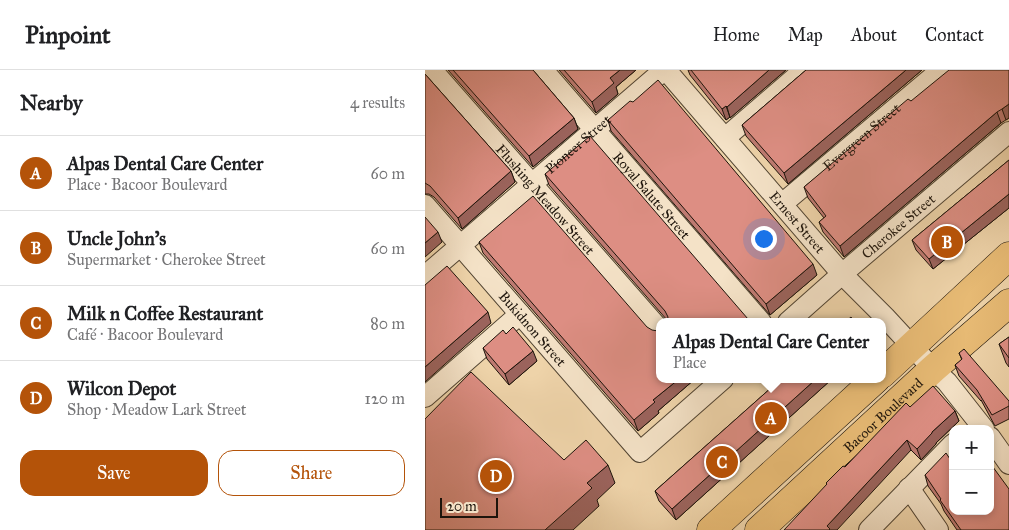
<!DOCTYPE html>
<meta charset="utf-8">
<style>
body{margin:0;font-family:"IM FELL Great Primer",serif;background:#f2f2f2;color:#202124}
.controls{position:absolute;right:15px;bottom:15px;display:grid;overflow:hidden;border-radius:10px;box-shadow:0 2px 8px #0003}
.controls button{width:45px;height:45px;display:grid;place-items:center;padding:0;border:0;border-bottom:1px solid #e0e0e0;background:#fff;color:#202124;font:25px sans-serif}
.scale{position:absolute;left:15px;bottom:12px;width:58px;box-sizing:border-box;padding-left:5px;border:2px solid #1d140b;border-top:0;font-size:14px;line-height:18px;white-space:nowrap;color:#1d140b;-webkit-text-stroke:4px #f4e2c7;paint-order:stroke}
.you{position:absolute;left:338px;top:168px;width:18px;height:18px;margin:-12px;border:4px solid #fff;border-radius:50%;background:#1a73e8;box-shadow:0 0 0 8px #1a73e833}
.badge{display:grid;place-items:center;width:32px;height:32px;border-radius:50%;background:#b45309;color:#fff;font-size:16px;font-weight:700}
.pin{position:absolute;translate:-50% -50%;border:2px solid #fff;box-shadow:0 1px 5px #0006}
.popup{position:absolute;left:231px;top:248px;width:230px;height:65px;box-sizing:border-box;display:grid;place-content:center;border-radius:10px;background:#fff;filter:drop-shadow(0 1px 4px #0005);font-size:16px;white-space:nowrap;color:#757577}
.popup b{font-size:19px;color:#202124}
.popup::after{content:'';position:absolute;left:50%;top:100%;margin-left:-10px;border:10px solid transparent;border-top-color:#fff}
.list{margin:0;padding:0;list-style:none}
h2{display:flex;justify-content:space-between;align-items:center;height:65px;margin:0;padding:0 20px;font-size:21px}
h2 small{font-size:16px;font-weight:400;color:#757577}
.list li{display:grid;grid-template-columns:32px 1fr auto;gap:15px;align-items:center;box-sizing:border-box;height:75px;padding:0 20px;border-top:1px solid #e0e0e0}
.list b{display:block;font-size:19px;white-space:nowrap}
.list p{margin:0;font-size:16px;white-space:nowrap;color:#757577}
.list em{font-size:16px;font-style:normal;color:#757577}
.actions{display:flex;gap:10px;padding:15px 20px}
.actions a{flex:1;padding:11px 0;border:1px solid #b45309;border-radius:15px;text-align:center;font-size:18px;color:#b45309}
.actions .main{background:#b45309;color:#fff}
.map{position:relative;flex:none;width:584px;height:460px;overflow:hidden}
header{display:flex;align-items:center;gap:30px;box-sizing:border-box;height:70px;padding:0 25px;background:#fff;border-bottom:1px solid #e0e0e0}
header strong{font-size:24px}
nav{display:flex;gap:28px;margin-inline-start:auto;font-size:18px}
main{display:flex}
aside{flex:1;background:#fff}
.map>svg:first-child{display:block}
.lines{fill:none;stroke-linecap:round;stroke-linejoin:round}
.street-casing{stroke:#514432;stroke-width:22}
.primary-casing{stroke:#1d140b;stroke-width:29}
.street{stroke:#f4e2c7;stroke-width:20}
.primary{stroke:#e7ba74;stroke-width:28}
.wall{fill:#be7a71;stroke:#1d140b}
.shaded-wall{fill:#9b635c;stroke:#1d140b}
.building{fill:#dd8e83;stroke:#1d140b}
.labels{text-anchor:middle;stroke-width:4.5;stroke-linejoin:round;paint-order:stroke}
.street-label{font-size:14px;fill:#1d140b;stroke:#f4e2c7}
</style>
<header>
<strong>Pinpoint</strong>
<nav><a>Home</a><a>Map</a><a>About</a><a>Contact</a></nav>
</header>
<main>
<aside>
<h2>Nearby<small>4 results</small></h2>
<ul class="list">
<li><span class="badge">A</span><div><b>Alpas Dental Care Center</b><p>Place · Bacoor Boulevard</p></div><em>60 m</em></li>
<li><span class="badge">B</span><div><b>Uncle John's</b><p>Supermarket · Cherokee Street</p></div><em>60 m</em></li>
<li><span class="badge">C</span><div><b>Milk n Coffee Restaurant</b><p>Café · Bacoor Boulevard</p></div><em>80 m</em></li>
<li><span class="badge">D</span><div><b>Wilcon Depot</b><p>Shop · Meadow Lark Street</p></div><em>120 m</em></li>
</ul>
<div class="actions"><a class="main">Save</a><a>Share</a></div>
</aside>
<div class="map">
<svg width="584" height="460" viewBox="0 0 584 460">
<rect width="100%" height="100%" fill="#eed3a9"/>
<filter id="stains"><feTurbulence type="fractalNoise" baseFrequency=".004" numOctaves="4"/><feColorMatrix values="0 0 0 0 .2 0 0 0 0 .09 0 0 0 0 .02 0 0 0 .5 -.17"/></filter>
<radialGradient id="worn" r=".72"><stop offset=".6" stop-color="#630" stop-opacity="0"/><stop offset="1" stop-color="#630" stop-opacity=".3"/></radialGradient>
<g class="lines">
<defs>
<g id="street">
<path id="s1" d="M7 0 235 260"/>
<path id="s2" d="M118 0 336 252"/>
<path id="s3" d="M241 0 417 204 460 247 508 299 522 312 559 359"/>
<path d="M300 68 379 0"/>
<path id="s4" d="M357 134 516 0"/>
<path id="s5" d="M0 135 215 382 298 309"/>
<path id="s6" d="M0 206 239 0"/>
<path id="s7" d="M363 252 417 204 584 62"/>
<path d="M0 327 95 244"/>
<path d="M565 367 584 394"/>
<path d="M484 418 513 460"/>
<path d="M444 460 528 374"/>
</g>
<g id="primary">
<path d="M457 304 584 186"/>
<path d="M286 460 451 309"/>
<path id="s8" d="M334 460 508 299 584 233"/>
</g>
</defs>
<use href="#street" class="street-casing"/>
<use href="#primary" class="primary-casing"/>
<use href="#street" class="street"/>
<use href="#primary" class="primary"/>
</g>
<path class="wall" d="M23 0H108L149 48 153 59 108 97Z
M134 0H211L191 17 193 24 171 43Z
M263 0H361L305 48V47L301 50 265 5Z
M381 0H497L363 114 321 66 317 55Z
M584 0V48L576 53 419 187 398 162 394 152 399 148 383 128 379 117 486 31Z
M0 4 86 101 90 112 37 159 9 127 4 124H0Z
M183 50 392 205 345 245 186 61Z
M584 90V138L508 199 491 180 487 170Z
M120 104 323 249 242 250 124 115Z
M54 172 235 309H270L233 341 234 343 213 361 58 183Z
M81 264 112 291 84 315 62 289 58 278Z
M584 267V297L581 293 574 274Z
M534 283 584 331V349L570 356 556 330V331L534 306 530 295 537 290Z
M356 309H407L251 450 234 431 230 421Z
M485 337 530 341 534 351 511 373V374L496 390 486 380 402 414 401 413Z
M525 389 584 460H532L519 441 516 434 503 416 500 405Z"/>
<path class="shaded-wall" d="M195 0H211L191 17 193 24 171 43 167 32 185 8Z
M344 0H361L305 48 302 37Z
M481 0H497L363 114 359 103Z
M584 34V48L581 50 577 39Z
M301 36 305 47 301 50 297 39Z
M572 42 576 53 419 187 415 176Z
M149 48 153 59 108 97 104 86Z
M86 101 90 112 37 159 33 148Z
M584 124V138L508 199 504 189Z
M13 162 17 172 0 187V173Z
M388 194 392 205 345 245 341 234Z
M63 242 66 253 0 312V297Z
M108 281 112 291 84 315 80 304Z
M254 309H270L233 341 234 343 213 361 209 350 228 330Z
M391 309H407L251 450 247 439Z
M530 341 534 351 511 373V374L496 390 492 379 507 362Z
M482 370 486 380 412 460H403L402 456Z
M183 395 190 413 172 430 174 436 148 460H120L162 413Z"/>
<path class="building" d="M28 0H108L149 48 104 86Z
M139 0H195L185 8 189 13 167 32Z
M266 0H344L302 37 301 36 297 39Z
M381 0H481L359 103 317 55Z
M524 0H584V34L577 39 572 42 415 176 394 152 401 146 379 117 483 29 486 31Z
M0 4 86 101 33 148 5 116 0 113Z
M233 10 388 194 341 234 183 50 205 31 208 32Z
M165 66 323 249 328 252H242L243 247 240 241 120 104Z
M584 90V124L504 189 487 170Z
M108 126 222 257 227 260 233 261 235 260V309H254L228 330 230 332 209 350 54 172Z
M0 147 13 162 0 173Z
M22 196 63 242 0 297V215Z
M426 247 430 252H420Z
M88 257 108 281 80 304 58 278 78 260 81 264Z
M584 267V288L574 274Z
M539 279 584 331V336L567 345 552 320 530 295 537 289 534 283Z
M46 302 139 390 161 370 183 395 162 413 167 418 120 460H0V349Z
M356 309H391L247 439 230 421Z
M508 316 530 341 507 362V363L492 379 482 370 402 456 405 459 404 460H359L402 414 401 413 418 396 420 397 481 333 485 337Z
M521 383 525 389 528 387V441H565V393L584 419V460H536L515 430 516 429 500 405Z"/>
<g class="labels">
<g class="street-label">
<text dy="5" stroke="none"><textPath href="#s4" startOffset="104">Evergreen Street</textPath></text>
<text dy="5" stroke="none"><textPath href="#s6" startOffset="202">Pioneer Street</textPath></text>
<text dy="5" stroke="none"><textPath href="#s2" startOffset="166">Royal Salute Street</textPath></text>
<text dy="5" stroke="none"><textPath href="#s1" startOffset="172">Flushing Meadow Street</textPath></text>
<text dy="5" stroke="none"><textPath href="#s3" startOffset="201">Ernest Street</textPath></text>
<text dy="5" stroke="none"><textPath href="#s7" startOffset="146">Cherokee Street</textPath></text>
<text dy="5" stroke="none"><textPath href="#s5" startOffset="164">Bukidnon Street</textPath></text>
<text dy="5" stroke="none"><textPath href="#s8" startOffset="169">Bacoor Boulevard</textPath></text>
</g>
</g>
<rect width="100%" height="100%" filter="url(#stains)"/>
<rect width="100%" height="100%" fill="url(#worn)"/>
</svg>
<div class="controls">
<button>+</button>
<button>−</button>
</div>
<div class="scale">20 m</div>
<div class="you"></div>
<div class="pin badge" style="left:346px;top:348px">A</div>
<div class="popup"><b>Alpas Dental Care Center</b>Place</div>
<div class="pin badge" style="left:522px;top:172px">B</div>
<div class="pin badge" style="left:297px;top:392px">C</div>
<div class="pin badge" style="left:71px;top:406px">D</div>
</div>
</main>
